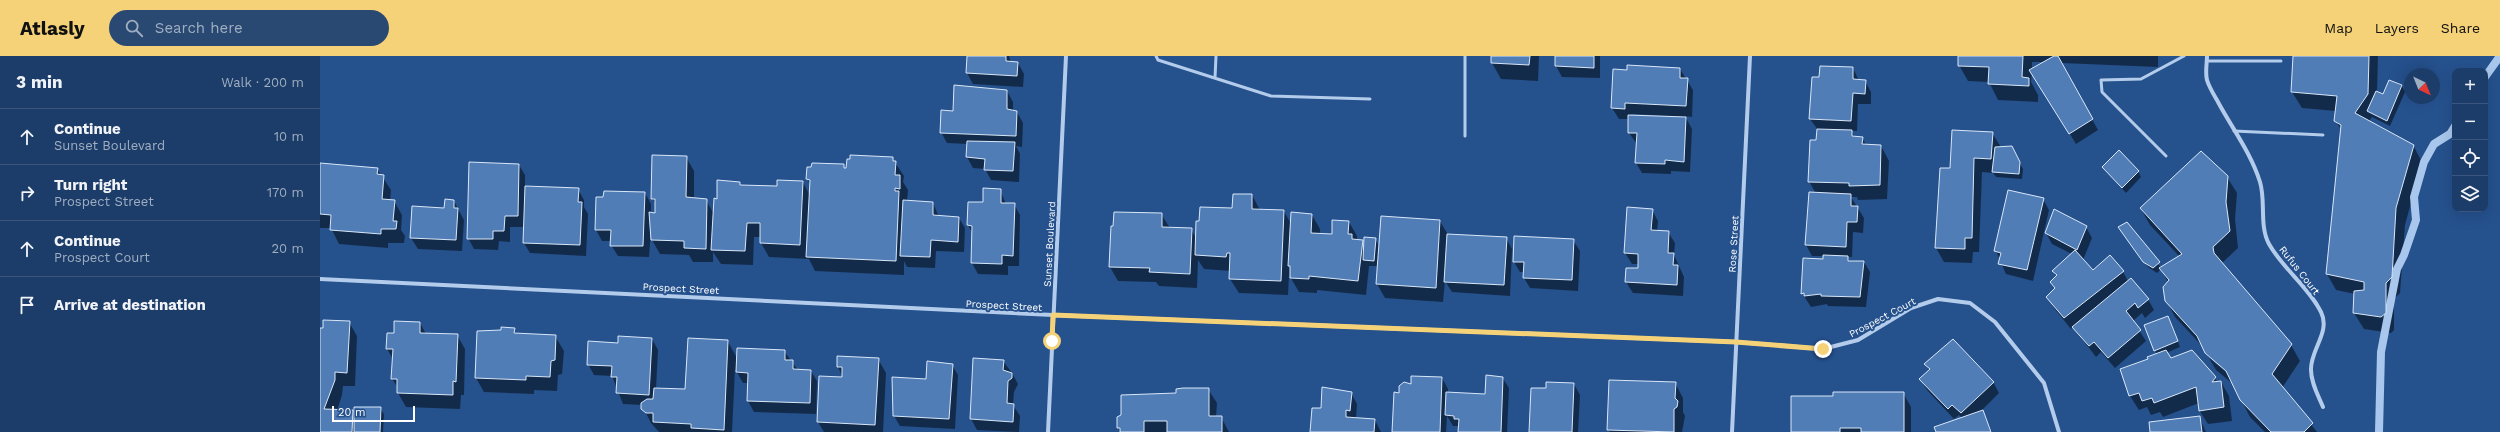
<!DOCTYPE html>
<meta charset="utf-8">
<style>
body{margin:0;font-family:"Work Sans",sans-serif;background:#294872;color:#f1f3f6}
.controls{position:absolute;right:12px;top:12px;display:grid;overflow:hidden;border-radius:8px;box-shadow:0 4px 16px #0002}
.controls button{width:36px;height:36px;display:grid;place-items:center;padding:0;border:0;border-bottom:1px solid #3a567e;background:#1c3d6a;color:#f1f3f6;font:20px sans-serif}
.compass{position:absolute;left:2084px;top:12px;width:36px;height:36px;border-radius:50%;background:#1c3d6a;box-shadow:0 4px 16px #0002;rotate:137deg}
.scale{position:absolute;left:12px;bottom:10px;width:83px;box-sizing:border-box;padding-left:4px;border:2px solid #fff;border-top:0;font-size:11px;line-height:14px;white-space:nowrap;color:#fff;-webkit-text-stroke:3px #25518d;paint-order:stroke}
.stop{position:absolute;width:12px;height:12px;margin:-9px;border:3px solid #f5d278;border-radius:50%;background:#fff}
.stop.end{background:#f5d278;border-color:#fff;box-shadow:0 1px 4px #0008}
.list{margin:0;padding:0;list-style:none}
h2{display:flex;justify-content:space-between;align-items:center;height:52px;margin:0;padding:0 16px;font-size:17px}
h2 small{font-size:13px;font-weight:400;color:#a0aec1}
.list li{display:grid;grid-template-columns:26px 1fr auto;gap:12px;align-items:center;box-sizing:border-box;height:56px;padding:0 16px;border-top:1px solid #3a567e}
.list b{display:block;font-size:15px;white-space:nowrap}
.list p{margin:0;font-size:13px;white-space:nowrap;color:#a0aec1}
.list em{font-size:13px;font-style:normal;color:#a0aec1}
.icon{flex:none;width:22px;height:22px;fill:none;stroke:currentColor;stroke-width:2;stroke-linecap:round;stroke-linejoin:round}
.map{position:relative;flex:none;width:2180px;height:376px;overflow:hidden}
header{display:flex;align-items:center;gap:24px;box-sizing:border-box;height:56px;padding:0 20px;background:#f5d278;color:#111}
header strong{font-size:19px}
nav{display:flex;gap:22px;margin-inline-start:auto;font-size:14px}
.search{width:280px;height:36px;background:#294872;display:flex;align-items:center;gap:10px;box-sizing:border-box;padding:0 14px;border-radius:22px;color:#a0aec1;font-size:15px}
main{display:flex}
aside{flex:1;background:#1c3d6a}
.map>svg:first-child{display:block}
.shadow{fill:#0007;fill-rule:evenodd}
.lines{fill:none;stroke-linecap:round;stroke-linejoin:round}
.stream{stroke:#a9c7ec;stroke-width:8}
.building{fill:#517db6;stroke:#d9e7f8}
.lane{stroke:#b4cceb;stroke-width:3}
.street{stroke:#b4cceb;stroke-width:4}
.route{stroke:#f5d278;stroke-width:5}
.labels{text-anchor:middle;stroke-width:4;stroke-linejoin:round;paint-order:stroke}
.street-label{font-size:10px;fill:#fff;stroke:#25518d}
</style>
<header>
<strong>Atlasly</strong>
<div class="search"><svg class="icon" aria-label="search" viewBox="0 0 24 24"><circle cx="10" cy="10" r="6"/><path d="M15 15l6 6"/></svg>Search here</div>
<nav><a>Map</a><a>Layers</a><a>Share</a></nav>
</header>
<main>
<aside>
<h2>3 min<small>Walk · 200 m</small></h2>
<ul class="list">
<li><svg class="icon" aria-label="ahead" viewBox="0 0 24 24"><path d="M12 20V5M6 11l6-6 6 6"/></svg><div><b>Continue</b><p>Sunset Boulevard</p></div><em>10 m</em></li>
<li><svg class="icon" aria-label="right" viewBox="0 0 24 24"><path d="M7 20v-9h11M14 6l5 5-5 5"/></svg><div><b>Turn right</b><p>Prospect Street</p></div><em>170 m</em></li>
<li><svg class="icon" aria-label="ahead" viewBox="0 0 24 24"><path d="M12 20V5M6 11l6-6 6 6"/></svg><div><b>Continue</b><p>Prospect Court</p></div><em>20 m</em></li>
<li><svg class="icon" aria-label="arrive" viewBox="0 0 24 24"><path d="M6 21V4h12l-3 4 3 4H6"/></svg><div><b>Arrive at destination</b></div></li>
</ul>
</aside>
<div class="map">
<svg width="2180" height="376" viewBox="0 0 2180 376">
<rect width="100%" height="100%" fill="#25518d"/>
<path class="shadow" d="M648 0H689L691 7H698L704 18 703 31 653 28 647 17Z
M1172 0H1219L1218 25 1181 23 1172 7Z
M1236 0H1280V22L1242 21 1236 10Z
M1639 0H1838V11L1741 7 1778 74 1756 88 1712 15 1711 26 1718 39V46L1678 44 1669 26 1648 25 1639 9ZM1712 6H1725L1712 14Z
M1974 0H2058L2057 37 2063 40 2070 25 2082 30 2085 36 2070 70 2052 61 2049 65 2093 89 2102 106 2085 169 2080 237 2074 243V274L2071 277 2044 273 2034 257 2035 238 2016 234 2007 218 2022 75 2015 64 2016 55 1982 52 1972 36Z
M1533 12 1539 25H1545L1551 36V48H1538L1537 75H1531L1535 81 1542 82 1547 90H1561L1569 105 1567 143 1538 144 1537 141H1531L1544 162 1543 177 1533 176 1532 201H1527L1530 206H1544L1550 216 1546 251 1508 250 1507 248 1491 251 1482 237 1504 200H1492L1486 189 1496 138 1489 125 1498 74 1490 63 1500 23Z
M1360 13 1373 34 1372 61 1365 60 1372 73 1370 116 1351 115V118L1322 117 1316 107 1317 88 1309 77V63H1299L1292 52 1294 14ZM1311 58 1351 60V61L1311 60Z
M687 35 693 46V55L697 56 703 67 702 91 696 90 700 98 699 126 671 124 665 113 653 112 647 101 648 88 627 87 621 76 634 56Z
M1672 77 1681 91H1691L1703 113 1702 123 1676 121 1673 117 1662 116 1659 196H1653L1652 207 1624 206 1616 192 1631 113Z
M366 101 374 115V143L386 144 394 158 398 144 420 127 422 130 458 131 483 126 490 140 491 129 487 123 523 109 525 113 572 102 584 120 583 126 588 134 587 145 613 147 619 161 639 162 645 172 644 196 616 195 615 212 587 211 584 205V219L495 215 489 203 449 201 441 187V181H434L433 209 401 208 393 196V206H373L369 199 340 198 332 184 331 174 329 201 298 200 291 189 292 185H282L276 174 325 137 331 148V158H336V148L332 142Z
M0 108 57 113 71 134 70 145H74L82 159 81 174 85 180 84 187H68V192L19 188 11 172H0Z
M199 109 205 119V130L258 133 264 144V151L268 158 266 200 210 197 204 187V171H190V186L179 185 178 194 154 193 148 182Z
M1783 111 1818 115 1821 121 1806 137Z
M1907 121 1917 137 1915 163 1918 192 1902 207 1971 289 1980 305 1962 332 1997 376H1945L1930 361 1913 328 1896 314 1889 302 1910 319 1911 317 1888 300 1884 292 1855 261 1846 244 1848 226 1841 213 1837 217 1828 211 1799 172 1842 212 1860 201 1830 169 1821 153Z
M680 134 686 148H694L700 159 699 210H688V219L658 218 652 207 653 178 648 169 664 147Z
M932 139 940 154 964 155 971 168 992 159 1000 173V178L1013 179 1029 166 1037 180V184L1042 185 1045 189 1055 183 1060 191 1120 165 1128 179 1186 182 1192 193 1190 240 1132 236 1125 225 1123 246 1065 242 1057 228 1058 210H1049L1046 239 997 234V237L979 236 969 219 968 239 919 237 910 223 911 215 884 213 878 204 877 232 839 230 836 226 798 225 790 211 841 158 850 172 871 173 876 182 880 166 913 153Z
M1723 143 1729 154 1713 225 1686 218 1676 195Z
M134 145 144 164 142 195 98 193 91 182Z
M1308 152 1332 154 1338 165 1337 176H1348L1355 187 1354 199 1364 221 1363 240 1313 237 1306 226 1307 213H1318L1319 208H1312L1305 197Z
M1766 171 1772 182 1763 204 1772 216H1803L1808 225 1828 243 1834 254 1825 262 1822 257 1813 265 1826 285 1795 312 1781 296 1776 301 1753 271 1751 273 1734 252 1728 241 1735 233 1731 227 1737 221 1733 215 1752 198 1732 188 1726 177Z
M1253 184 1260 195 1258 235 1210 232 1204 222V216H1200L1194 206Z
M29 266 37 280 35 330H23L22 339 17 355H32L35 360 60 352 64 358 63 376H0V273Z
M100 267 106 278 137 279 145 293 144 339H141L140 353 86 351 78 337V332L72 323 73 303 67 293 75 278Z
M1851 267 1860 291 1846 297 1850 303 1895 322 1898 327 1901 326 1909 340 1912 365 1888 368 1879 354V347L1843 361 1840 356 1831 359 1827 351 1819 354 1810 340 1801 314 1829 304 1837 298 1835 294Z
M194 273 197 279 235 280 244 295 242 318 238 319 237 335 214 334V338L164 336 156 322Z
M332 283 338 294 336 333 366 334 407 284 417 302 464 295 478 314 491 315 497 325 496 358 434 356 428 345 429 327H423L415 313 412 376H339L331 367 322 349 303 348 292 320 274 319 268 308 298 288Z
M558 303 566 317 563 376H504L498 366 523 322 518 311Z
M654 303 683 305 692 317 698 328 694 336 693 349 700 360 699 376 657 374 651 363Z
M1606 308 1673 326 1679 337 1659 357 1662 355 1672 376H1617L1642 362 1639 359 1634 363 1607 334 1600 323 1610 315Z
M632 309 638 319 635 373 580 370 574 360 607 324Z
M1182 321 1189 332 1187 376H1140V370H1133L1127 360 1126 376H1073L1080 338 1091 330 1122 322 1128 333V337L1166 339Z
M1355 327 1363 342V356L1365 360 1362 376H1290L1288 374Z
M1254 328 1260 339 1258 376H1210L1227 333Z
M888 333 897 347 896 361H901L909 376H800L798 372V362L857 338Z
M1031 337 1037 348 1036 363 1055 364 1061 376H991L1002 353Z
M1583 337 1591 351V376H1472L1514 341Z
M1879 361 1886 376H1831Z"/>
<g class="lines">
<path class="stream" d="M2165 21 2180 0
M2059 376 2061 296 2077 213 2084 199 2096 164 2094 141 2104 106 2114 88 2130 78 2135 70"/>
</g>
<path class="building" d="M647 0H686V5L698 6 697 20 646 17Z
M1171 0H1210L1209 9 1171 7Z
M1235 0H1274V12L1235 10Z
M1638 0H1703L1702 21 1709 22V30L1668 28 1669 11 1638 10Z
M1734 0H1738L1773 63 1749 78 1709 14Z
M1973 0H2049L2048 38 2035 57 2094 89 2076 152 2072 221 2066 227V257L2061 261 2033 257 2034 235 2044 234V226L2006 218 2021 69 2014 65 2017 40 1971 36Z
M1307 9 1360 12V22H1368L1366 50 1305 47V53L1291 52 1293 13 1307 14Z
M1500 10 1533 11V23L1546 24 1545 38 1533 37 1531 65 1489 63 1492 21H1499Z
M2069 24 2082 29 2067 65 2047 55 2056 35 2063 38Z
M634 29 687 34V53L697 55 696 80 620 77 621 54 633 55Z
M1308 59 1366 61 1364 106 1345 104V108L1315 107 1317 77H1308Z
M1497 73 1532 74V80L1543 81 1542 88 1561 89 1560 129 1529 130V127L1488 126 1490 84H1496Z
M1632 74 1673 76 1671 103 1654 102 1652 182H1645V193L1615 192 1620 112H1630Z
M647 85 695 86 693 115 664 114 665 103 646 101Z
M1692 90 1700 106 1699 118 1672 116 1675 91Z
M1799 94 1819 115 1802 132 1782 111Z
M1881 95 1908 120 1906 146 1910 175 1893 191 1894 197 1972 288 1952 318 1993 367 1984 376H1951L1920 344 1906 315 1885 297 1877 280 1845 245 1843 231 1849 224 1839 212 1862 198 1820 152Z
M332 99 367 100 366 141 387 143 386 193 364 192V185L331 184 329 156 335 157V143H331Z
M530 99 573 101V105H576L575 119H580V133L575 132V135H579L576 205 486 201 490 124 486 123 487 111H491L492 107 524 108V112H526L527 103H530Z
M149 106 199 108 198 160H185L184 175H173V183H147Z
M0 107 58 112 57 118 64 119 62 143 75 144 73 165H77L76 173H61V178L10 174 11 159 0 158Z
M397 124 420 126V129L457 130V124L483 125 480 189 440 187V167H427L425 195 391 194 394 142 397 143Z
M205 130 259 132 258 146H262L260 189 203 187Z
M663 132 681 133V147H695L693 200 682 199V208L651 207 652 170 647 169 648 146H663Z
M1688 134 1724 142 1707 214 1678 208 1681 197 1674 195Z
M284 135 325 136 323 190H290L291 174H275L276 141H283Z
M1489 136 1531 138V150H1538L1537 166H1527L1526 191 1485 189Z
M913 138H932V153L964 154 961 225 909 223 910 197H907L906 201 875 199 876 165H879L880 151 912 152Z
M125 143 134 144V152H138L136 184 90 182 92 150 124 152Z
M583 144 613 146V159L639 161 638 186 611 184 610 201 580 200Z
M1307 151 1333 153 1331 174 1349 175 1348 197H1354L1353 209H1358L1357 229 1305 226 1306 212H1318V198L1304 197Z
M1734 153 1767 170 1757 194 1725 177Z
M794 156 842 157V171L872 172 870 218 829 216 830 212 789 211 791 170H793Z
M971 156 992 158 991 177 1012 178V164L1029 165 1028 178H1032V183L1043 184 1038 225 989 220V223L970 222V210H968Z
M1061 160 1120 164 1116 232 1056 228Z
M1807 166 1840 206 1833 212 1823 206 1798 171Z
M1127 178 1187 181 1184 229 1124 226Z
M1194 180 1254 183 1252 224 1203 222 1204 206H1193Z
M1044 181 1056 182 1054 205 1043 204Z
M1755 194 1773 214 1790 199 1804 215 1744 262 1726 241 1735 232 1730 226 1737 219 1732 215Z
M1503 199 1528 200V205H1544L1540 241 1501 240V238L1484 240V237L1481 238 1483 202 1503 203Z
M1811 222 1829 243 1818 252 1815 247 1806 255 1821 274 1788 302 1774 286 1769 290 1752 271Z
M1848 260 1858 285 1834 295 1824 269Z
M3 264 30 265 27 317 15 316V324L4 353 33 354 32 376H0V272H3Z
M74 265 100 266V277L138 278 136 326 133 325V339L77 337V323H71L73 293H66L67 277H74Z
M181 271 195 272 194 277 236 279 235 304 231 305 230 321 206 320V324L155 322 157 275 181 274Z
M298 280 332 282 329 339 296 337 297 321H291L292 310 267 309 268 285 298 287Z
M368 282 408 284 404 374 371 372V368L333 366V357H326L321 353V347L327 343H333L334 332 365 333Z
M1633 283 1674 326 1641 357 1632 349 1628 353 1599 323 1610 313 1604 308Z
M417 292 465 294V304H473V313L491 314 490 347 427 345 428 317 416 316Z
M1846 294 1851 302 1872 294 1896 321 1892 326 1901 325 1904 351 1879 355 1876 331 1834 347 1832 342 1822 345 1819 337 1809 340 1800 313 1828 303 1827 301Z
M517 300 559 302 555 369 497 366 499 320 522 321V311H517Z
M653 302 684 304 683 314 692 317V322L688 325 687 347 694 348 693 366 650 363Z
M607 305 633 308 629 363 573 360 572 321 606 323Z
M1166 319 1183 321 1181 376H1138L1139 363H1134V360L1125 359 1126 336 1165 338Z
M1091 320 1122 321 1120 376H1072L1074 336 1079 337V330L1084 326 1091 328Z
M1289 324 1356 326 1355 342 1358 345 1357 351 1354 353V376L1287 374Z
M1226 326 1254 327 1252 376H1209L1211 332H1226Z
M1002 331 1032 336 1030 355 1026 354V361L1055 363 1054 376H990L992 352H1001Z
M863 332H889V360H902V376H847V365H824V376H800V372H797V361L801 359V339L856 337V333Z
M1513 336H1584V376H1541V372H1520V376H1471V340H1513Z
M34 351H61L60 376H34Z
M1663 354 1671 376H1616L1614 371Z
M1880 360 1882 376H1830L1829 366Z"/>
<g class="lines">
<path class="lane" d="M836 0 838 4 951 40 1050 43
M1145 0V80
M1887 5H1961
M895 22 896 0
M1914 75 2003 79
M1846 100 1782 36 1781 24 1821 23 1864 0"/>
<path class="street" d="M1887 0C1887 7 1885 17 1887 24 1889 31 1894 39 1898 46 1912 72 1931 97 1940 126 1946 145 1939 170 1949 188 1963 213 1988 230 2001 256 2011 276 1990 294 1991 314 1991 327 1998 339 2003 351
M0 223 733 259 1416 286 1503 293 1538 284 1591 252 1618 243 1650 247 1675 266 1724 327 1739 376
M728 376 746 0
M1412 376 1430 0"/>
</g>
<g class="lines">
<path class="route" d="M732 285 733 259 1416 286 1503 293"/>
</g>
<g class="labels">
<g class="street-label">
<text transform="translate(729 188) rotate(-87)" y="4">Sunset Boulevard</text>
<text transform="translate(1413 188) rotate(-87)" y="4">Rose Street</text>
<text transform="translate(1980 214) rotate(52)" y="4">Rufus Court</text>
<text transform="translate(361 232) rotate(3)" y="4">Prospect Street</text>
<text transform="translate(684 249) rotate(3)" y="4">Prospect Street</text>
<text transform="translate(1562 261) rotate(-28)" y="4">Prospect Court</text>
</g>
</g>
</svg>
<div class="controls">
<button>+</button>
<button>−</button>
<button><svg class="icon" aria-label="locate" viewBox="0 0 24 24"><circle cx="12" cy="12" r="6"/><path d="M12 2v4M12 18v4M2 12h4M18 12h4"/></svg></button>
<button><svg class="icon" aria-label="layers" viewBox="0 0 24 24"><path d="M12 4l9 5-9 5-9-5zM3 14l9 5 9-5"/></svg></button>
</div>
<svg class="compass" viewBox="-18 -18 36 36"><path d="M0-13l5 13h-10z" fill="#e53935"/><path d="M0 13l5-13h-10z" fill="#a0aec1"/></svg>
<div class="scale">20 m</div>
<div class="stop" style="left:732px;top:285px"></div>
<div class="stop end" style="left:1503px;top:293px"></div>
</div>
</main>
